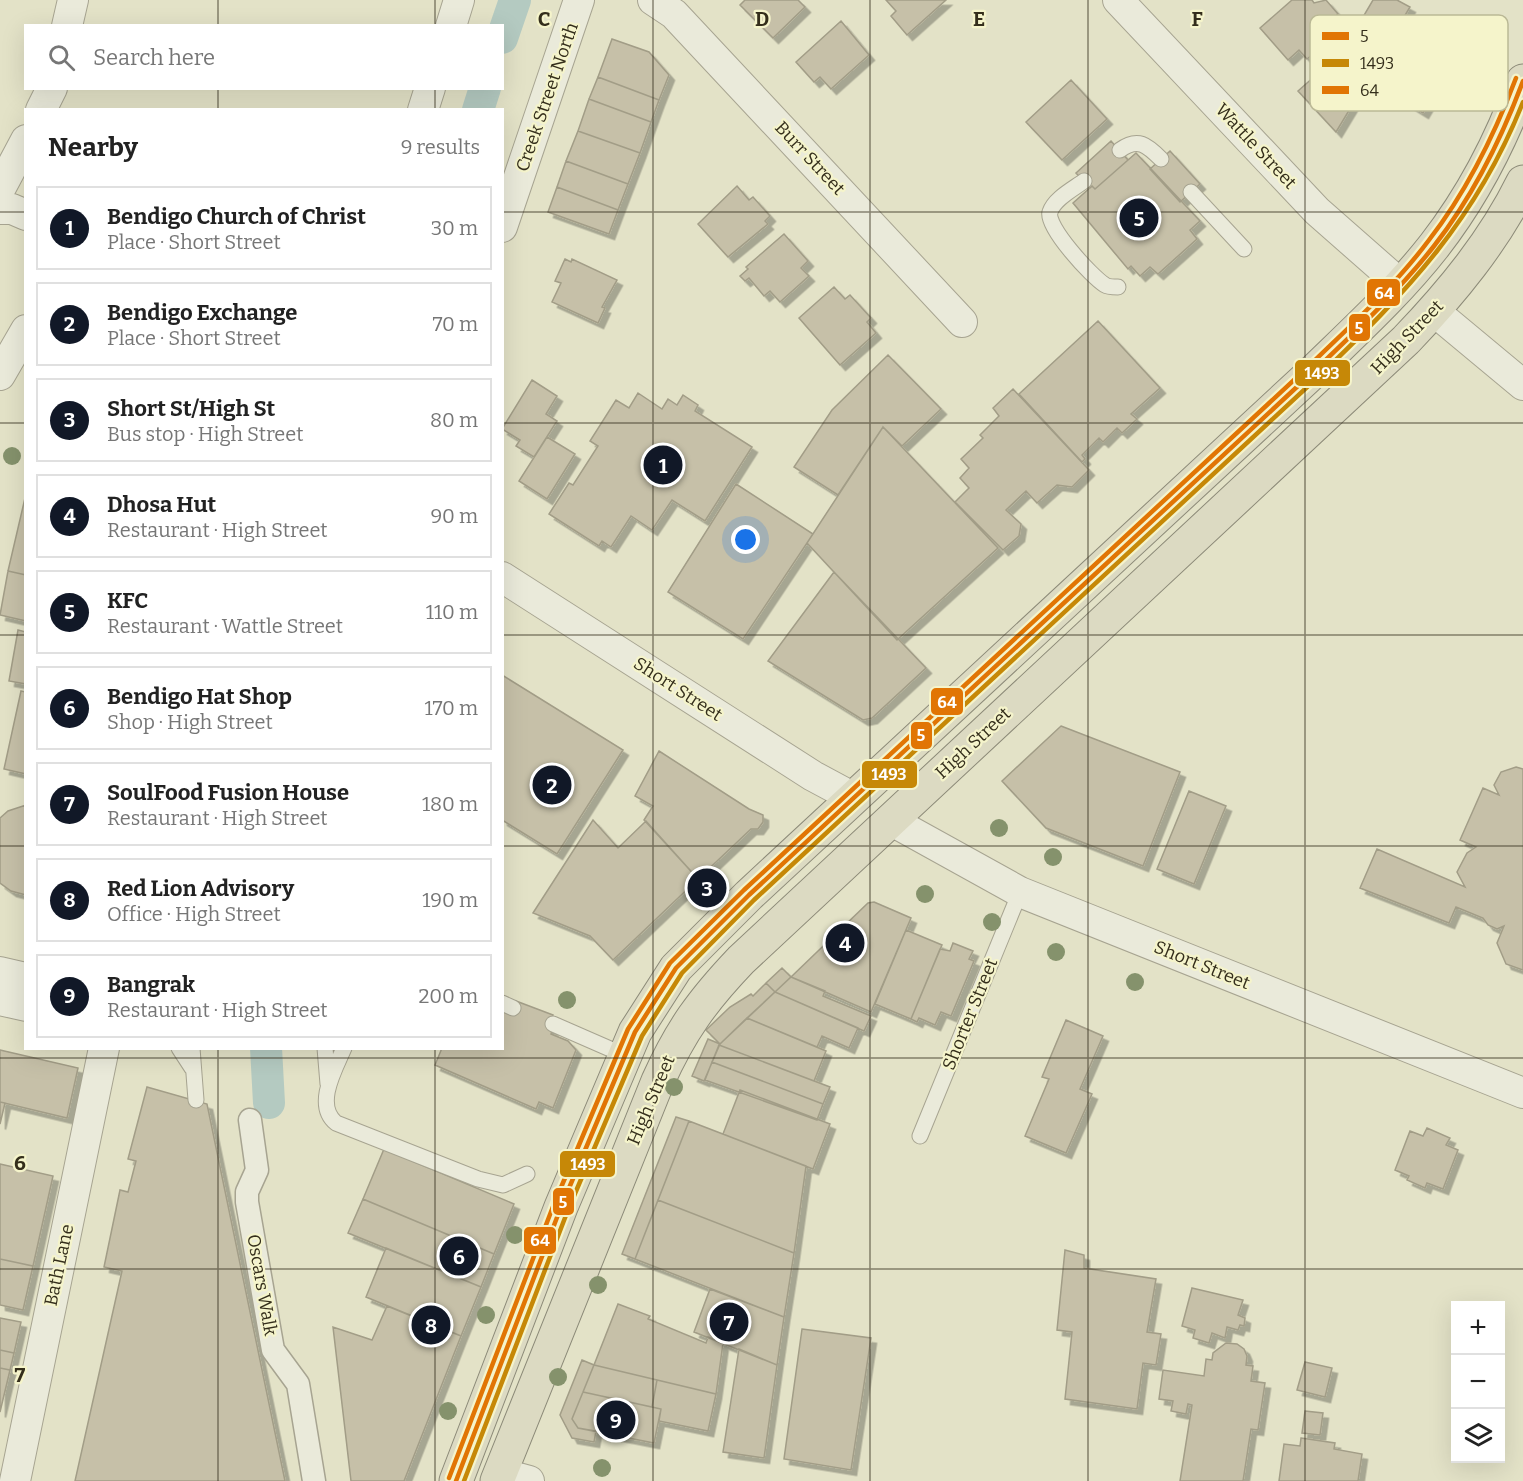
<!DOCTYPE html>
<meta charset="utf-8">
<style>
body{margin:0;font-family:Bitter,serif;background:#f2f2f2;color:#222}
.controls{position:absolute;right:18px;bottom:18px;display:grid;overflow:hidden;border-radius:0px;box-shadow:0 6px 24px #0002}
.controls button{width:54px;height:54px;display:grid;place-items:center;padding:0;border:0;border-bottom:2px solid #e0e0e0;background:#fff;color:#222;font:30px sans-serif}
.you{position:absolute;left:746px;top:540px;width:21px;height:21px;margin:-15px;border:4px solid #fff;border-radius:50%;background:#1a73e8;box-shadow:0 0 0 9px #1a73e833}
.badge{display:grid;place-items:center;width:39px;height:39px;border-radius:50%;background:#111827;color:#fff;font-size:20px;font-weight:700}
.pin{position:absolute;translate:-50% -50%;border:3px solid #fff;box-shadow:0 2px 6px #0006}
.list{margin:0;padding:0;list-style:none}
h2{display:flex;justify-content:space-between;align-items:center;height:78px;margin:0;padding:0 24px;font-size:26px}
h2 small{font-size:20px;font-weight:400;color:#767676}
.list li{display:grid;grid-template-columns:39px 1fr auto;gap:18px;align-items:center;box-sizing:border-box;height:84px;margin:0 12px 12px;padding:0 12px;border:2px solid #e0e0e0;border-radius:0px}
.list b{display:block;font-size:22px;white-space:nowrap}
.list p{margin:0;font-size:20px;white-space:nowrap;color:#767676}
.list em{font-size:20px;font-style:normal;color:#767676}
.icon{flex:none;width:33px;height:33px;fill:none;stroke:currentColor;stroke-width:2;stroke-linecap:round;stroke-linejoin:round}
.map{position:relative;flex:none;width:1523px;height:1481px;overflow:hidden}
.search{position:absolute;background:#fff;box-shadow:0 6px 24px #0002;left:24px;top:24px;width:480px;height:66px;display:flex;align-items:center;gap:15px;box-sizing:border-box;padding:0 21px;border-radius:0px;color:#767676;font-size:22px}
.panel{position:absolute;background:#fff;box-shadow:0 6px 24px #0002;left:24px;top:108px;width:480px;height:942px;border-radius:0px}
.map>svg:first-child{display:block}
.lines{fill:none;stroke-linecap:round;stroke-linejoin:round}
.canal{stroke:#b4cac1;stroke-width:32}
.building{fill:#c6c0a8;stroke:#a29d87;stroke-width:1.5;filter:url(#shadow)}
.service-casing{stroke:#a7a491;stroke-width:17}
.pedestrian-casing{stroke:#a7a491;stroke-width:25}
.minor-casing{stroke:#a7a491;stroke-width:32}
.trunk-casing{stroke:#8c8a78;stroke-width:35}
.service{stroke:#eaeada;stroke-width:15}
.pedestrian{stroke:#eaeada;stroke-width:22}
.minor{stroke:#eaeada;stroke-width:30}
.trunk{stroke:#dcdac2;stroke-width:33}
.bus-1-casing{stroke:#f5f4cb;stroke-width:9}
.bus-2-casing{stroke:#f5f4cb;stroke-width:9}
.bus-3-casing{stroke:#f5f4cb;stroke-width:9}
.bus-1{stroke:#e17504;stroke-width:4.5}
.bus-2{stroke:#c68807;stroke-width:4.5}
.bus-3{stroke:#e17504;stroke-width:4.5}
.tree{fill:#85926c}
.grid{fill:none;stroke:#342e1b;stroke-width:1.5;stroke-opacity:0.55}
.labels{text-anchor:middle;stroke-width:4.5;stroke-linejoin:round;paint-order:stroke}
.street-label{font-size:18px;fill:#342e1b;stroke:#f5f4cb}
.key{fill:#f5f4cb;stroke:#bbb996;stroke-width:1.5}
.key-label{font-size:16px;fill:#342e1b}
.grid-label{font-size:20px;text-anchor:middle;font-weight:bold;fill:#342e1b;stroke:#f5f4cb;stroke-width:4.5;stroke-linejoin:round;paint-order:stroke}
.line-badge{stroke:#f5f4cb;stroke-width:2}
.badge-label{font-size:16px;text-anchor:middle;font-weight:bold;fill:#fff}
</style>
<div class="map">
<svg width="1523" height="1481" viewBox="0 0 1523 1481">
<defs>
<filter id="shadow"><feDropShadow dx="5.5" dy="5.5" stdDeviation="0" flood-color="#0004"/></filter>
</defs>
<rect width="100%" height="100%" fill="#e3e2c7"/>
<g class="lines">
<path class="canal" d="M502 38 515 0
M478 110 485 88
M266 1048 269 1103"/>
</g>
<path class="building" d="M745 0H798L805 7 773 38 740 5Z
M886 0H946L907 35 891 16 896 11Z
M1292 0H1312L1314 3 1326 0 1338 14 1331 20 1341 31 1307 59 1299 50 1288 60 1260 28Z
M1373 0H1397L1410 7 1395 32 1386 27 1384 30 1449 69 1423 113 1368 79 1336 132 1298 91 1343 51Z
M841 21 869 55 831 89 820 77 814 82 796 62Z
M612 39 649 52 669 75 659 100 598 77Z
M598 77 659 100 651 122 589 99Z
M1071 80 1107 119 1062 160 1026 122Z
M589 99 651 122 640 153 578 131Z
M578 131 640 153 628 184 566 161Z
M1111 141 1128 160 1095 189 1092 186 1090 188 1076 173Z
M1170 151 1200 184 1180 202 1150 169Z
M1136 153 1200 221 1190 230 1197 239 1158 274 1150 267 1140 276 1131 266 1128 269 1073 203 1092 186 1095 189Z
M566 161 628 184 618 210 557 187Z
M737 186 749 200 753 197 770 216 765 221 768 224 728 257 698 224Z
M557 187 618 210 609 234 548 212Z
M784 234 808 261 801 268 809 276 780 302 770 291 764 296 749 278 745 281 740 276 748 269 746 267Z
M565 259 571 262 572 259 617 280 602 307 605 308 598 323 552 302 561 283 555 281Z
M834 287 845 299 850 295 871 318 867 322 876 333 840 365 799 318Z
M1098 321 1160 388 1131 414 1137 419 1122 433 1117 428 1103 442 1099 438 1082 455 1085 459 1082 462 1019 394Z
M888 355 941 409 902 446 883 427 838 495 794 467 832 410Z
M532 380 557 396 546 414 557 421 534 457 516 446 520 440 502 429Z
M1013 389 1089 470 1072 487 1057 485 1037 503 1026 491 1006 510 1021 524 1019 536 1003 550 955 502 969 488 960 478 969 468 961 459 983 438 980 435 999 416 993 408Z
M638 393 662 409 668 399 677 405 683 395 698 405 695 411 752 447 705 521 672 500 652 530 631 516 611 547 602 541 599 546 549 514 569 483 573 485 598 446 590 441 616 400 629 408Z
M883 427 998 548 897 640 807 543Z
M547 437 575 454 547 499 519 481Z
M736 484 813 534 743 639 668 592Z
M25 498H26V575L8 571Z
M8 571 26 575V621L0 615Z
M834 572 926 668 872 718 863 720 768 661Z
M18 630 26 632V684L9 681Z
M502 675 623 750 557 854 502 820Z
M21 691 26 692V774L4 769Z
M1061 726 1180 772 1143 866 1046 828 1002 781Z
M659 751 749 809 763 815V822L758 829H751L698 879 644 820 653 806 635 796Z
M1516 767 1523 769V970L1506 964 1497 943 1504 926 1497 929 1488 925 1483 918 1456 907 1449 923 1360 888 1377 849 1465 887 1457 872 1467 853 1476 847 1460 840 1483 788 1499 795 1494 785 1501 772Z
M1189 791 1226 806 1194 884 1157 869Z
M26 805V895L11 891 0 883V818L8 811Z
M593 820 618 848 646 821 698 879 613 960 590 936 533 913Z
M874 902 911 918 871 1012 791 977 868 903Z
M906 930 942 945 911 1019 875 1004Z
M953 943 973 951 969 959 974 961 951 1016 941 1012 935 1025 919 1018 917 1022 911 1019 940 949 950 951Z
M782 968 791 977 775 992 766 983Z
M791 977 825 991 823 996 871 1016 864 1031 775 992Z
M766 983 775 992 720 1044 706 1030 730 1007 751 994 753 996Z
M775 992 858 1028 849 1048 822 1036 817 1047 747 1018Z
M516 1001 553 1015 549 1027 553 1028 551 1034 568 1041 576 1050 553 1108 539 1102 536 1109 435 1065 442 1048H502V1008L512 1012Z
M747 1018 826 1051 814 1081 719 1045Z
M1066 1020 1103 1036 1080 1089 1092 1094 1066 1153 1025 1136 1049 1079 1042 1077Z
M708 1039 720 1044 704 1081 692 1076Z
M719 1045 830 1087 823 1104 712 1062Z
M0 1050 78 1068 67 1118 0 1102Z
M712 1062 823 1104 817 1120 705 1080Z
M147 1087 207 1104 285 1481H75L122 1271 104 1267 120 1190 128 1192 136 1161 128 1159Z
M740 1090 830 1124 813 1169 723 1134Z
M0 1102 5 1103 0 1124Z
M676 1117 689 1121 635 1259 622 1254Z
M689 1121 806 1166 794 1253 658 1200Z
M1427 1128 1450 1138 1446 1145 1458 1150 1443 1189 1427 1183 1425 1188 1407 1180 1409 1176 1395 1170 1410 1131 1423 1136Z
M384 1149 514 1204 494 1254 363 1199Z
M0 1164 53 1176 33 1266 0 1259Z
M363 1199 494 1254 481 1287 348 1233Z
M658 1200 794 1253 784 1317 635 1259Z
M386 1248 481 1287 461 1336 366 1297Z
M1065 1250 1084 1255V1268L1156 1279 1147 1332 1161 1334 1156 1365 1143 1363 1137 1409 1065 1399 1072 1332 1057 1330Z
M0 1259 33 1266 23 1310 0 1305Z
M1192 1288 1243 1300 1238 1315 1245 1318 1244 1326 1240 1325 1238 1330 1227 1327 1225 1338 1212 1333 1209 1343 1193 1338 1195 1330 1182 1326Z
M710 1289 784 1317 777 1365 694 1332Z
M618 1304 650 1316 648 1319 706 1343 708 1337 723 1343 716 1394 594 1365Z
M387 1306 461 1336 404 1481H351L333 1327 372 1340Z
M0 1318 21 1322 14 1353 0 1350Z
M802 1329 871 1338 851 1470 784 1459Z
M1226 1343 1237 1344 1244 1349 1247 1356 1246 1365 1253 1366 1251 1381 1265 1383 1258 1430 1251 1429 1243 1481H1180L1192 1405 1188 1404 1186 1414 1171 1411 1173 1401 1159 1399 1163 1370 1204 1376 1206 1359 1212 1360 1213 1353Z
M739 1349 777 1365 764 1458 723 1452Z
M0 1350 14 1353 10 1370 0 1368Z
M582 1360 594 1365 572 1419 578 1428 596 1431 594 1442 572 1438 560 1415Z
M1305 1362 1332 1368 1325 1397 1297 1390Z
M594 1365 657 1380 652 1407 583 1392Z
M0 1368 10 1370 0 1412Z
M657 1380 716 1394 708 1431 659 1421 661 1409 652 1407Z
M583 1392 661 1409 654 1443 578 1428 572 1419Z
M1305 1411 1323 1413 1320 1435 1302 1433Z
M1301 1438 1335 1443 1334 1449 1362 1454 1358 1481H1279L1284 1444 1300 1446Z"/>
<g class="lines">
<defs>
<path id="service" d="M1120 150C1138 137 1147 145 1161 159
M1084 181C1073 189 1054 199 1050 212 1045 226 1092 277 1105 285 1108 287 1114 287 1118 287
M1191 192 1244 249
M502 1003 513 1008
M553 1024 624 1055
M179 1048 192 1068
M192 1048 196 1100
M325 1048 328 1084
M344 1048C335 1069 314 1105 336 1123L478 1179 503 1185 527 1174
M920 1136 1020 892"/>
<path id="pedestrian" d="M250 1120 257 1170 247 1192V1202L273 1350 298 1384 314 1481"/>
<path id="minor" d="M653 0 674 14 962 322
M1118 0 1317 211 1400 284
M67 26 73 0
M451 26 459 0
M41 110 52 88
M423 110 430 88
M0 189 26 140
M0 209H12L26 215
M502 227 579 0
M1434 311 1523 385
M0 375 26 330
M502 577 813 776 854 798
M890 820 1020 892 1523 1093
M0 972 26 978
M0 1000 26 1006
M500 1473 529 1481
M15 1481 104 1048"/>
<path id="trunk" d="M456 1481 561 1207 635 1032 676 968 749 895 1313 372C1354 332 1398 292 1434 246 1472 197 1502 139 1523 81
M497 1481 658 1081C681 1030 702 1001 741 960L1406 340C1452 292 1494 241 1523 182"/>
</defs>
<use href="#service" class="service-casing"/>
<use href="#pedestrian" class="pedestrian-casing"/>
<use href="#minor" class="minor-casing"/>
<use href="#trunk" class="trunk-casing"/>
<use href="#service" class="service"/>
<use href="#pedestrian" class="pedestrian"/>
<use href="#minor" class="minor"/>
<use href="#trunk" class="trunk"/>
<defs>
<path id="bus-1" d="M456 1481 561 1207 635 1032 676 968 749 895 1313 372C1355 332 1398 292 1434 246 1473 196 1501 140 1523 81"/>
<path id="bus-2" d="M464 1481 568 1210 642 1036 682 973 754 900 1318 377C1407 292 1477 219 1523 102"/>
<path id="bus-3" d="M449 1478 554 1204 628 1029 670 963 744 890 1308 367C1350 326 1394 287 1429 240 1467 191 1494 136 1516 78"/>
</defs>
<use href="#bus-1" class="bus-1-casing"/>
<use href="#bus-2" class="bus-2-casing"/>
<use href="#bus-3" class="bus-3-casing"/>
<use href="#bus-1" class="bus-1"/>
<use href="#bus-2" class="bus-2"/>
<use href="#bus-3" class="bus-3"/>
</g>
<g class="tree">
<circle cx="12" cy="456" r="9"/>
<circle cx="999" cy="828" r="9"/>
<circle cx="1053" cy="857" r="9"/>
<circle cx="925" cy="894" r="9"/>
<circle cx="992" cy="922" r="9"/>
<circle cx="1056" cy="952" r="9"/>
<circle cx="1135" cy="982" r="9"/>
<circle cx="567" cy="1000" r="9"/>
<circle cx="674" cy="1087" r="9"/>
<circle cx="515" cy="1235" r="9"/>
<circle cx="598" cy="1285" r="9"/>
<circle cx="486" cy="1315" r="9"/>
<circle cx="558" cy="1377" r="9"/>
<circle cx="448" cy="1411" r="9"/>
<circle cx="602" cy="1468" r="9"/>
</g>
<path class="grid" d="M218 0V26M435 0V26M653 0V1481M870 0V1481M1088 0V1481M1305 0V1481M218 88V110M435 88V110M0 212H26M502 212H1523M0 423H26M502 423H1523M0 635H26M502 635H1523M0 846H26M502 846H1523M218 1048V1481M435 1048V1481M0 1058H1523M0 1269H1523"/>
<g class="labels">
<g class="street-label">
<text transform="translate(547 97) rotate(-71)" y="6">Creek Street North</text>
<text transform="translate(1256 146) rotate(47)" y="6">Wattle Street</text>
<text transform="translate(810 158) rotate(47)" y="6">Burr Street</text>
<text transform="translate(1407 337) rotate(-46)" y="6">High Street</text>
<text transform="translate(678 689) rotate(33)" y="6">Short Street</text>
<text transform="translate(973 743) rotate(-43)" y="6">High Street</text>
<text transform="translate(1202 965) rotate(22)" y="6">Short Street</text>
<text transform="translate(970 1014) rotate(-68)" y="6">Shorter Street</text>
<text transform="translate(651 1100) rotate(-67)" y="6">High Street</text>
<text transform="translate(59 1265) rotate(-78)" y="6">Bath Lane</text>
<text transform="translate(262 1285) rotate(80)" y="6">Oscars Walk</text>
</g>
</g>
<rect x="1310" y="15" width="198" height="96" rx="9" class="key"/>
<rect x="1322" y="32" width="27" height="8" fill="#e17504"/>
<rect x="1322" y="59" width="27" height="8" fill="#c68807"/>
<rect x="1322" y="86" width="27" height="8" fill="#e17504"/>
<g class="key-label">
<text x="1360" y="42">5</text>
<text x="1360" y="69">1493</text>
<text x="1360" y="96">64</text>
</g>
<g class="grid-label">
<text x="544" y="26">C</text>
<text x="762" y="26">D</text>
<text x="979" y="26">E</text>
<text x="1197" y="26">F</text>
<text x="20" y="1170">6</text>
<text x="20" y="1382">7</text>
</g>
<g class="line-badge">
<rect x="1366" y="278" width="35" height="29" rx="6" fill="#e17504"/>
<rect x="1348" y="313" width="23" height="29" rx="6" fill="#e17504"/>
<rect x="1294" y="359" width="57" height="28" rx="6" fill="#c68807"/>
<rect x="930" y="687" width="34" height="29" rx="6" fill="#e17504"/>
<rect x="910" y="721" width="23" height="29" rx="6" fill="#e17504"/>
<rect x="861" y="760" width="57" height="29" rx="6" fill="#c68807"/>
<rect x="559" y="1150" width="57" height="28" rx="6" fill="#c68807"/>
<rect x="552" y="1187" width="23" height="29" rx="6" fill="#e17504"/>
<rect x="523" y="1226" width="34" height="29" rx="6" fill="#e17504"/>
</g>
<g class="badge-label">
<text x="1384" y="299">64</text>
<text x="1359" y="334">5</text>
<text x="1322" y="379">1493</text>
<text x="947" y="708">64</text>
<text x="921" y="741">5</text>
<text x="889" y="780">1493</text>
<text x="588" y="1170">1493</text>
<text x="563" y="1208">5</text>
<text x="540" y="1246">64</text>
</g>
</svg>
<div class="controls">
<button>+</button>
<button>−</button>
<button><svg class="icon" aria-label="layers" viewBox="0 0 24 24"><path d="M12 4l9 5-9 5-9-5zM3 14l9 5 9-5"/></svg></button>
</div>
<div class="you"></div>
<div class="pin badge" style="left:663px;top:465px">1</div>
<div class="pin badge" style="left:552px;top:785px">2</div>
<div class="pin badge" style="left:707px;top:888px">3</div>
<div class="pin badge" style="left:845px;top:943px">4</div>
<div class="pin badge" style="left:1139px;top:218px">5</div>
<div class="pin badge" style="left:459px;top:1256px">6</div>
<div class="pin badge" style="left:729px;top:1322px">7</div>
<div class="pin badge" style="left:431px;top:1325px">8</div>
<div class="pin badge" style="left:616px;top:1420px">9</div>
<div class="search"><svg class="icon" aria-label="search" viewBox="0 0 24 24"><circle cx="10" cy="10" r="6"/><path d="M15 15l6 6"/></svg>Search here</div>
<section class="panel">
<h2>Nearby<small>9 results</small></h2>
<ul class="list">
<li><span class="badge">1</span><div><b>Bendigo Church of Christ</b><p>Place · Short Street</p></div><em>30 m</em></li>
<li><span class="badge">2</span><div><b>Bendigo Exchange</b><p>Place · Short Street</p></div><em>70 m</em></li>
<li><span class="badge">3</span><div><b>Short St/High St</b><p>Bus stop · High Street</p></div><em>80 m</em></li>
<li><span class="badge">4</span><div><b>Dhosa Hut</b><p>Restaurant · High Street</p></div><em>90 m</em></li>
<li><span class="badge">5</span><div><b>KFC</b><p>Restaurant · Wattle Street</p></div><em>110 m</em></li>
<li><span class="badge">6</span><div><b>Bendigo Hat Shop</b><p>Shop · High Street</p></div><em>170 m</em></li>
<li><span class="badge">7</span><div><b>SoulFood Fusion House</b><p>Restaurant · High Street</p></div><em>180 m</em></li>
<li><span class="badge">8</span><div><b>Red Lion Advisory</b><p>Office · High Street</p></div><em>190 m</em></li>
<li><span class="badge">9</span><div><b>Bangrak</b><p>Restaurant · High Street</p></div><em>200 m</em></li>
</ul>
</section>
</div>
